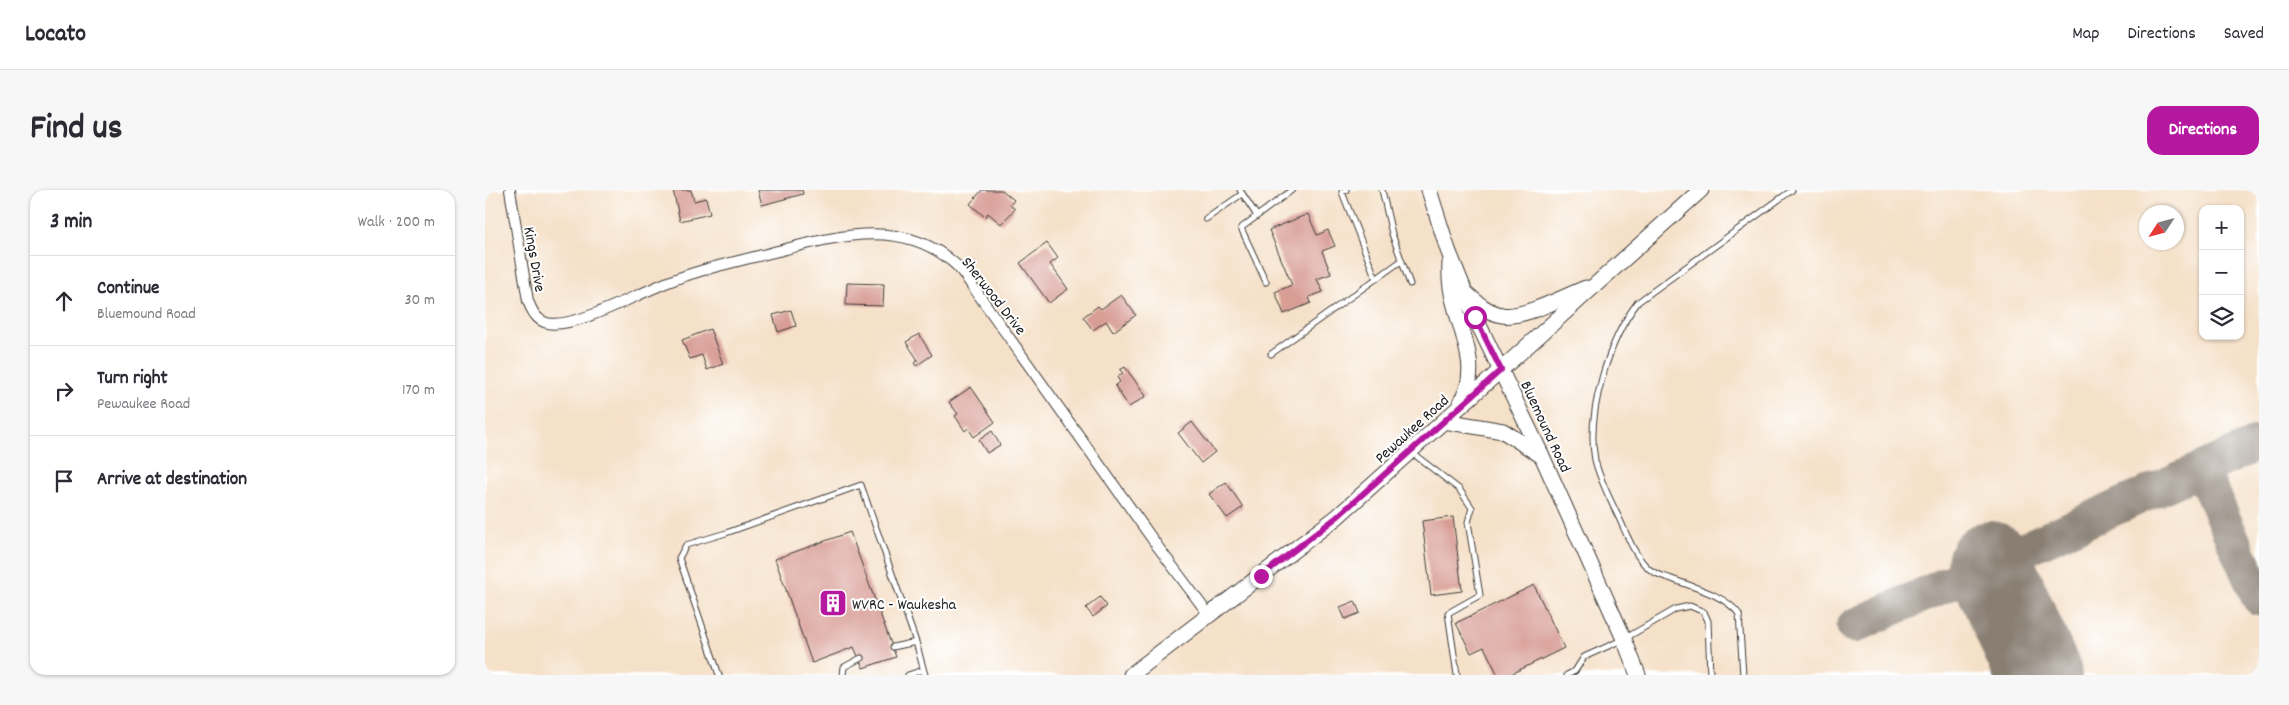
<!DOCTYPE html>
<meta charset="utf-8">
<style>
body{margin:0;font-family:Dekko,sans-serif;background:#f7f7f7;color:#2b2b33}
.controls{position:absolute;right:15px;top:15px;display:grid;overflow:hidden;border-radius:10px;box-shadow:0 1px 4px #0004}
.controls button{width:45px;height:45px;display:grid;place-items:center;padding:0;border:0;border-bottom:1px solid #e1e1e2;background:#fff;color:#2b2b33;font:25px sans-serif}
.compass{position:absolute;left:1654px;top:15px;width:45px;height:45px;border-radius:50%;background:#fff;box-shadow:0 1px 4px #0004;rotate:234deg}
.stop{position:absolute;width:15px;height:15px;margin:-11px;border:4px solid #b5179e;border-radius:50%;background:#fff}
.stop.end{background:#b5179e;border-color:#fff;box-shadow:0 1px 5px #0008}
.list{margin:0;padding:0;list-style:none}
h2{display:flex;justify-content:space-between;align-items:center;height:65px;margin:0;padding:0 20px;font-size:21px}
h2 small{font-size:16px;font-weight:400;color:#7c7c81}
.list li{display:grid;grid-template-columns:32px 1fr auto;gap:15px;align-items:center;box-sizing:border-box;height:90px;padding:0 20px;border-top:1px solid #e1e1e2}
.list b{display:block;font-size:19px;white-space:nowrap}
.list p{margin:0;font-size:16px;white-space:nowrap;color:#7c7c81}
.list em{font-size:16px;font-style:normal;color:#7c7c81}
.icon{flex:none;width:28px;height:28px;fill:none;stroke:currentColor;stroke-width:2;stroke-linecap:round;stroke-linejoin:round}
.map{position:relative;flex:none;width:1774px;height:485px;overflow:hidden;border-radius:15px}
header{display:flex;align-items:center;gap:30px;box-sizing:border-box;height:70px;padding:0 25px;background:#fff;border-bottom:1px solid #e1e1e2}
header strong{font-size:24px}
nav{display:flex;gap:28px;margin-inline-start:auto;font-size:18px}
.intro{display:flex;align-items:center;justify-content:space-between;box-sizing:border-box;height:120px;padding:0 30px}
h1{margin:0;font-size:35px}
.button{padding:12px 22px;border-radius:15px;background:#b5179e;color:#fff;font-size:18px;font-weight:700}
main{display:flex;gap:30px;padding:0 30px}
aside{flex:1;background:#fff;border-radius:15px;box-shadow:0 1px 4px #0004}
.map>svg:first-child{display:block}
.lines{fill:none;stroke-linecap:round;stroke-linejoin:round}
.taxiway{stroke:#887e72;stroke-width:35}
.runway{stroke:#887e72;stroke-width:86}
.building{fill:#d89d95}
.service-casing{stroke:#3d3936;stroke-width:7}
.minor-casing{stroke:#3d3936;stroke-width:12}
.secondary-casing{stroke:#3d3936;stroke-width:17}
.service{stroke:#fff;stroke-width:5}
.minor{stroke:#fff;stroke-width:10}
.secondary{stroke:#fff;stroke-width:15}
.route{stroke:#b5179e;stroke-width:6}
.labels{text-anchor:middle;stroke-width:4;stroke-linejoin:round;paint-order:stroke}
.street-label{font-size:16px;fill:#1c1c1c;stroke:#fff}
.poi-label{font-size:16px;fill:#1c1c1c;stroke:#fff;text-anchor:start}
</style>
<header>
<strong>Locato</strong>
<nav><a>Map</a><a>Directions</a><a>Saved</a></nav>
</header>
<div class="intro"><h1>Find us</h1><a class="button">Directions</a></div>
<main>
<aside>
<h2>3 min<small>Walk · 200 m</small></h2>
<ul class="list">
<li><svg class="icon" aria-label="ahead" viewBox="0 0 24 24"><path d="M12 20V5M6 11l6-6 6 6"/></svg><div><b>Continue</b><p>Bluemound Road</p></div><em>30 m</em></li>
<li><svg class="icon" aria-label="right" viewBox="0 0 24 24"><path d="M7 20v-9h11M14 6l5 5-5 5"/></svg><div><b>Turn right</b><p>Pewaukee Road</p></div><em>170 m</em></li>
<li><svg class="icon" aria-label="arrive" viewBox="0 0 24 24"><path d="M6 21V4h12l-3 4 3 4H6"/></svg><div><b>Arrive at destination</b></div></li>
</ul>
</aside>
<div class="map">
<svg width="1774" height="485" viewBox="0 0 1774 485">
<rect width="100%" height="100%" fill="#fff"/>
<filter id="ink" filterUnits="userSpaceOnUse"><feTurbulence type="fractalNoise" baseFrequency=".02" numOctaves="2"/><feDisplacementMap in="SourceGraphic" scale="10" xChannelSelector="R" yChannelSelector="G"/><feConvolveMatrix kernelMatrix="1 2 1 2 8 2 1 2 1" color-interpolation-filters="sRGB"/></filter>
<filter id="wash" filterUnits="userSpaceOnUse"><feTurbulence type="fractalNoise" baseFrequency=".0096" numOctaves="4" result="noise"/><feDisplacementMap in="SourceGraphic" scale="20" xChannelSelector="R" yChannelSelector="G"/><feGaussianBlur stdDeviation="1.12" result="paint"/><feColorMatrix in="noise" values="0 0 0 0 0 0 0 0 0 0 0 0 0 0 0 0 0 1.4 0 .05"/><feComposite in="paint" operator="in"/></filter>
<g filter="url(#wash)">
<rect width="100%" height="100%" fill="#f5e0c8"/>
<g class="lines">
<path class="taxiway" d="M1716 279 1774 408
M1369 436 1774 253"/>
<path class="runway" d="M1505 374 1554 485"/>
</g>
<g id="blocks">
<path class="building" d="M188 0H206L209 11 221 8 225 24 195 31Z
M273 0H317L318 4 277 15Z
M497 0H517L529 10 525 15 530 19 516 34 503 23 500 27 485 14Z
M823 24 832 45 843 40 850 56 837 61 846 84 832 89 838 102 824 107 826 113 799 124 790 102 807 95 784 40Z
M562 53 573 68 565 74 583 99 564 113 535 73Z
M362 93 399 94 398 116 361 115Z
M636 105 651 125 628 142 621 131 608 140 598 127 613 116 616 119Z
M306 120 311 136 293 142 288 125Z
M225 139 238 174 222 180 217 165 205 169 197 150Z
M434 144 447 165 431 176 429 173 433 170 421 152Z
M640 177 661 206 644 217 630 196 635 192 632 187 638 183 635 180Z
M486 197 510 232 489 247 483 238 480 241 470 226 473 224 464 212Z
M707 232 730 262 716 273 693 243Z
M507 241 515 255 502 263 494 250Z
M741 292 758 317 742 328 724 304Z
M968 327 977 401 946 405 937 331Z
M365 342 411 467 378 478 369 457 327 473 290 369Z
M1049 395 1079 458 1024 485H1013L999 457 986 463 971 433Z
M615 407 622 416 608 427 601 418Z
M870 411 875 423 860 429 855 417Z"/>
</g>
</g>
<g filter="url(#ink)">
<use href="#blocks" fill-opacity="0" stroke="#3d3936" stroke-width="1"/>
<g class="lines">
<defs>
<path id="service" d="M755 0 772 26
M861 0 857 2 891 89
M897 0 907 44 925 94
M721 29 757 4
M781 92 756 38 807 0
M786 164 916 71
M926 262 974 299 987 318 983 332 995 405 963 423 972 485
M408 457 431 452
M234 485 194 368 201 355 241 343 376 295 431 452 440 485
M358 485 359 477 376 468
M423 485 438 480
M1082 485 1090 481 1099 467 1139 449 1191 419 1205 416 1219 422 1223 431 1225 485
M1258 485 1254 424C1239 404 1207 397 1184 388 1177 386 1166 382 1161 376 1149 364 1142 345 1135 330 1126 311 1115 291 1110 270 1101 223 1124 149 1153 112L1307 0"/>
<path id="minor" d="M25 0 43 111C47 121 51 130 62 133 87 139 145 108 169 98 206 81 246 73 285 63 346 48 416 25 470 74 478 81 484 92 491 101L673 357 724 425"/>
<path id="secondary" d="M944 0 963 60 990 127 1057 266 1139 449 1153 485
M965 73C964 88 966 102 970 116 978 148 996 182 975 213
M981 103C991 112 1003 123 1017 125 1038 129 1080 106 1101 98
M959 231 1018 241 1057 266
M646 485 852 327 1216 0"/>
</defs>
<use href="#service" class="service-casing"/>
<use href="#minor" class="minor-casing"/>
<use href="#secondary" class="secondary-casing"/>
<use href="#service" class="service"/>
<use href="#minor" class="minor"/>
<use href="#secondary" class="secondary"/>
</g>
</g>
<g class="lines" filter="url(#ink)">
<path class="route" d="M776 386 852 327 1016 180 990 127"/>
</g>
<defs>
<symbol id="building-square" viewBox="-11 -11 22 22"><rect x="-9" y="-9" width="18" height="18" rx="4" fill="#b5179e" stroke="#fff"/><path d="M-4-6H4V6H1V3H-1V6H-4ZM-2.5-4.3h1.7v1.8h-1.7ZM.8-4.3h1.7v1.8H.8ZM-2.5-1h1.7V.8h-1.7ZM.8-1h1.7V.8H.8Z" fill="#fff"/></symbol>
</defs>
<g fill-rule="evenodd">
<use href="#building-square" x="332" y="397" width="32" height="32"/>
</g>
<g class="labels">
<g class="street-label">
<text transform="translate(51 69) rotate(80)" y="6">Kings Drive</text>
<text transform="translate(510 105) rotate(52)" y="6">Sherwood Drive</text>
<text transform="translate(1062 236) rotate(65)" y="6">Bluemound Road</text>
<text transform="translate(926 238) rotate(-42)" y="6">Pewaukee Road</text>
</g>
<g class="poi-label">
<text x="367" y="419">WVRC - Waukesha</text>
</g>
</g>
</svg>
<div class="controls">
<button>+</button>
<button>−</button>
<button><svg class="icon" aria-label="layers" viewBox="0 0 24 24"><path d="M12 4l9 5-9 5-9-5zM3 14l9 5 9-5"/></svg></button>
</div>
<svg class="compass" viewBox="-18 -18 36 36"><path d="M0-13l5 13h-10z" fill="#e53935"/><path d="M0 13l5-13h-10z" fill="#7c7c81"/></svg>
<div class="stop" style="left:990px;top:127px"></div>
<div class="stop end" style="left:776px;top:386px"></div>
</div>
</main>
